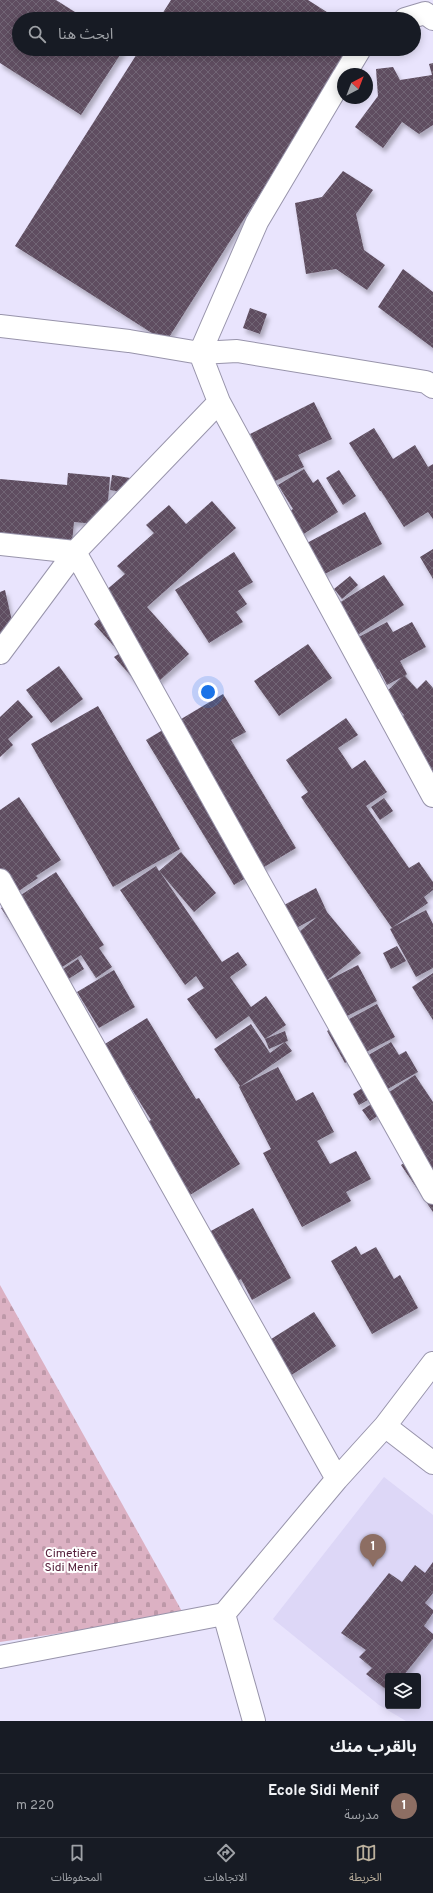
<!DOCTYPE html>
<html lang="ar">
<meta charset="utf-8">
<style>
body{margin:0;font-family:Overpass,"Noto Sans Arabic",sans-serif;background:#242831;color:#f1f3f6;direction:rtl}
.controls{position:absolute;right:12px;bottom:12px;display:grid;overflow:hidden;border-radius:4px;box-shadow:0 2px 10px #0003}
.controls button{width:36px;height:36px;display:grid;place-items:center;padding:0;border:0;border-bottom:1px solid #363941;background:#171b24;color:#f1f3f6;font:20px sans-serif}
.compass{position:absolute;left:337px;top:68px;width:36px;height:36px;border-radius:50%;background:#171b24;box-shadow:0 2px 10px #0003;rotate:42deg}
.you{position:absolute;left:208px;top:692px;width:14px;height:14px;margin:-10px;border:3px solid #fff;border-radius:50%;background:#1a73e8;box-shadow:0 0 0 6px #1a73e833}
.badge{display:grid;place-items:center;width:26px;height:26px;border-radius:50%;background:#bbb09d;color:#fff;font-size:13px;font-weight:700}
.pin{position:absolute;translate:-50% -33px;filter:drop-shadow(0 1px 2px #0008)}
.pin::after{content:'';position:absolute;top:21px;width:14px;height:12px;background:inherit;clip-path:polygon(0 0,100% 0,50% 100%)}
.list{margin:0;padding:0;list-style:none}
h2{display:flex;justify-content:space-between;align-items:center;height:52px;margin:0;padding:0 16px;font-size:17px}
h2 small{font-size:13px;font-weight:400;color:#9ea1a6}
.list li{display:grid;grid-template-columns:26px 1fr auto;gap:12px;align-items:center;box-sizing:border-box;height:64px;padding:0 16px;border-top:1px solid #363941}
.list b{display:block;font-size:15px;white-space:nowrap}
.list p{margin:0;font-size:13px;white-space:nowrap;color:#9ea1a6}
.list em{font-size:13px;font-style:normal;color:#9ea1a6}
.icon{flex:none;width:22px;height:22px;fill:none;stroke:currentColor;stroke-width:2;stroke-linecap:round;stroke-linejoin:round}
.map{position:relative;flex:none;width:433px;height:1721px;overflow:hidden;direction:ltr}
.search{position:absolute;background:#171b24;box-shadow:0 2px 10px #0003;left:12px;right:12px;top:12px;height:44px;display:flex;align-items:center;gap:10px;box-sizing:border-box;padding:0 14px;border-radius:22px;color:#9ea1a6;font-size:15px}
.sheet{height:116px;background:#171b24}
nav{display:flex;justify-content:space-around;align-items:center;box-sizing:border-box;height:56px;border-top:1px solid #363941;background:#171b24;font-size:11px;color:#9ea1a6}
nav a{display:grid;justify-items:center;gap:2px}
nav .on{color:#bbb09d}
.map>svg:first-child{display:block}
.built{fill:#ddd7f7;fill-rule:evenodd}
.cemetery{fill:url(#cemetery-stones)}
.building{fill:url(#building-cross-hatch);filter:url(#shadow)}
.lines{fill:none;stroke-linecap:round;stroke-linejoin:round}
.minor-casing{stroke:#9894ab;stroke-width:24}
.minor{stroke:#fff;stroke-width:22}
.labels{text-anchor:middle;stroke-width:4;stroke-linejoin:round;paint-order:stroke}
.park-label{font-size:12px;fill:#55203b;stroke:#fff}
</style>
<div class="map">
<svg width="433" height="1721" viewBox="0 0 433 1721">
<defs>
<pattern id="cemetery-stones" width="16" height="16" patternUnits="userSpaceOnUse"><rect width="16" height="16" fill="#dcb1c3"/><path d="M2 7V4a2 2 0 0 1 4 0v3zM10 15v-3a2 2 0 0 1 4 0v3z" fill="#bd98a8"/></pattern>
<pattern id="building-cross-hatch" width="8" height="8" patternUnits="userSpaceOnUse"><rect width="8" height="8" fill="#5e4e60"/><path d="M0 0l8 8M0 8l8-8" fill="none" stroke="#716574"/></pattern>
<filter id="shadow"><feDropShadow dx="2.5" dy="4.5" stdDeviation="2" flood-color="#0004"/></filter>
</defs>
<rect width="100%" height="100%" fill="#e9e4fd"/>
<path class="built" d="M384 1477 433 1515V1721H406L379 1705 273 1619ZM388 1676H418V1706H388Z"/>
<path class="cemetery" d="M0 1285 184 1615 0 1642Z"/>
<path class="building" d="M0 0H56L86 19H19V49H124L81 115 0 63Z
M171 0H308L333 16 331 19H159Z
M140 49H352L166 342 15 246Z
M433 63V125L419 134 402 122 383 148 355 127 378 96 376 69 393 67 400 80 432 75 429 64Z
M343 171 373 190 356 214 364 250 385 265 367 290 336 269 306 274 295 203 322 197Z
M403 269 433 292V348L378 307Z
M250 308 267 314 260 334 243 328Z
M314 402 332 439 298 455 304 467 273 482 250 434Z
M374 428 393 459 415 445 428 467 433 464V519L428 512 404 527 381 491H380L349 443Z
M304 469 313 483 318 479 338 512 288 544 273 521 293 509 278 485Z
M339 470 356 496 343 505 326 478Z
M68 473 110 477 106 525 74 522 71 553 0 544V479L67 485Z
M112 475 136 479 133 494 110 490Z
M212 501 236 528 147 607 189 654 146 693 114 657 120 653 94 624 116 604 104 592 125 574 117 566 154 533 146 525 169 505 186 524Z
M365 512 382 544 321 576 305 544Z
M433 549V579L420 557Z
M234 552 253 582 238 591 247 604 236 612 243 622 209 643 175 590Z
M384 575 404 605 342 645 339 603Z
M350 576 358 585 342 599 334 589Z
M5 590 16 639 0 643V592Z
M387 622 393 632 412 622 426 647 400 661 407 674 405 676 417 689 426 680 433 688V785L388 729 404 715 385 693 402 677 387 685 379 669 360 679 342 646Z
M308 644 332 678 279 716 254 681Z
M59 666 83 699 51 723 26 690Z
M223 694 246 732 231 740 296 848 234 885 146 740Z
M18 700 33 717 8 739 13 745 0 757V717Z
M98 706 180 849 113 887 31 744Z
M346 718 358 735 338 748 352 769 365 760 387 792 366 806 409 868 419 862 433 882V890L424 897 428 903 393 927 426 910 433 924V968L416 977 390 929 392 928 301 797 308 792 286 760Z
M19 797 61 860 36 876 38 878 10 897 0 881V810Z
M384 798 393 811 380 820 371 807Z
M181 852 216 893 194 912 160 872 222 962 238 952 247 965 230 977 251 1007 266 996 286 1025 265 1039 249 1016 216 1039 187 999 204 988 196 976 185 985 120 890 156 866 159 871Z
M56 872 104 945 99 948 112 967 96 978 81 955 56 971 34 958 1 908Z
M316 888 327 912 361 953 325 982 358 965 377 1001 333 1023 283 945 317 917 283 935 271 912Z
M397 946 406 961 391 969 383 953Z
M78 959 84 969 64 982 57 973Z
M114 970 135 1007 99 1028 77 992Z
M433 973V1020L412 987Z
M377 1004 395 1037 345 1063 327 1031Z
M147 1018 196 1099 199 1098 240 1164 190 1195 145 1123 151 1120 114 1061 102 1068 92 1052Z
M251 1024 270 1053 285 1042 269 1049 265 1039 285 1031 288 1041 285 1042 292 1051 241 1086 278 1067 296 1101 313 1092 334 1132 317 1141 330 1164 356 1151 371 1179 346 1192 351 1201 302 1227 263 1153 271 1149 239 1087 240 1086 214 1049Z
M391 1042 399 1055 406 1051 418 1072 359 1105 353 1094 364 1087 351 1065Z
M415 1075 433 1102V1212L401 1165 410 1159 379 1115 370 1121 362 1110Z
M253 1208 291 1278 252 1300 241 1279 236 1282 209 1232Z
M356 1246 361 1255 376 1247 394 1279 400 1275 418 1308 372 1334 331 1261Z
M314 1312 336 1346 290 1376 268 1341Z
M433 1562V1593L425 1603 433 1610V1613L424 1626 433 1634V1639L403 1676H388V1691L366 1674 372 1668 359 1657 366 1650 341 1633 389 1573 402 1582 415 1565 425 1573Z"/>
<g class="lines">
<defs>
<path id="minor" d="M405 19 425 13 433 19
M345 74 360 49
M0 326 129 341 200 353 237 351 426 382 433 387
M219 402 200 353 257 222 343 77
M0 544 75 552 433 1193
M0 653 75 552 219 402 433 796
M0 880 337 1479 224 1614 254 1721
M385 1426 433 1463
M337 1479 385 1426 433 1363
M0 1657 224 1614"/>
</defs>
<use href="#minor" class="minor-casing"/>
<use href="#minor" class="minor"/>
</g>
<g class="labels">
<g class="park-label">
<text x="71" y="1557">Cimetière<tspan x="71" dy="14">Sidi Menif</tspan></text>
</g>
</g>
</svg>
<div class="controls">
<button><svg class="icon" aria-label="layers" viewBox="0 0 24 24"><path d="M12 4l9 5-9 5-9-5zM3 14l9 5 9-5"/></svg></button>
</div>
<svg class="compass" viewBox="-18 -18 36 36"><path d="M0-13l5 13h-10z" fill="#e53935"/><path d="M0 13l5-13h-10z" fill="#9ea1a6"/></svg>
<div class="you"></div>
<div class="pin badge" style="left:373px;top:1567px;background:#8d6e63">1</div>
<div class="search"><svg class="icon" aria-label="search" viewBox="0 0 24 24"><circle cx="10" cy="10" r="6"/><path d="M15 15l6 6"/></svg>ابحث هنا</div>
</div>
<section class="sheet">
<h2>بالقرب منك<small></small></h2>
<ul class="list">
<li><span class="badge" style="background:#8d6e63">1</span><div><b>Ecole Sidi Menif</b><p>مدرسة</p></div><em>220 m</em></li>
</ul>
</section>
<nav>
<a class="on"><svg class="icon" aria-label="map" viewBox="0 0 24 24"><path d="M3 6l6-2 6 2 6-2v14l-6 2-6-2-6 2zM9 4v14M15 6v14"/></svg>الخريطة</a>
<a><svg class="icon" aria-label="directions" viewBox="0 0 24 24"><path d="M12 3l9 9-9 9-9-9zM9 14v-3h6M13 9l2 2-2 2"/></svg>الاتجاهات</a>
<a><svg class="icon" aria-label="saved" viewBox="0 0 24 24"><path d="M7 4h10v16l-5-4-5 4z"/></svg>المحفوظات</a>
</nav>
